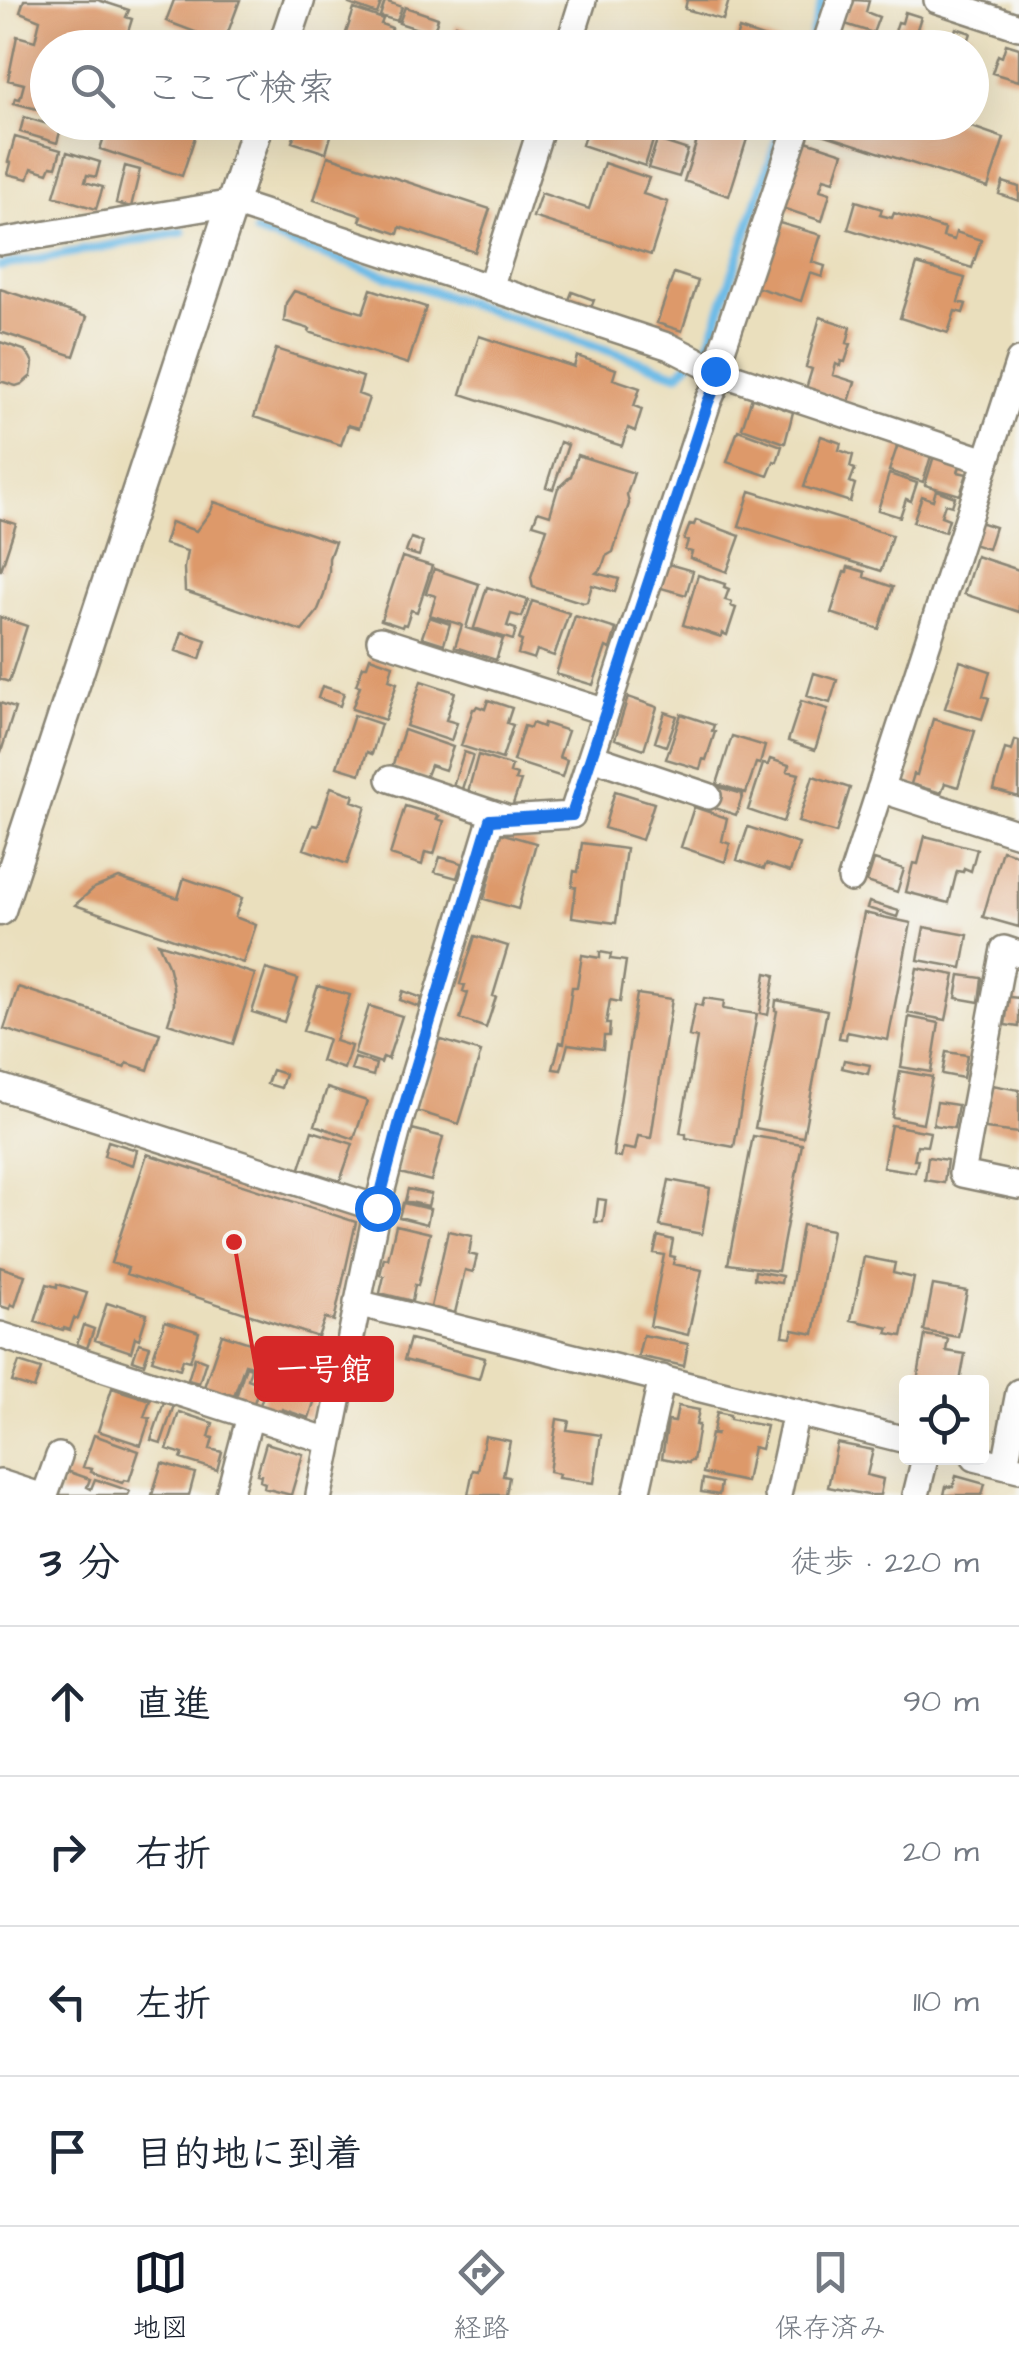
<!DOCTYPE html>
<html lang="ja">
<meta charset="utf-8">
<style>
body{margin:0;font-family:"Architects Daughter","Klee One",sans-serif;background:#f6f6f7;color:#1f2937}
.controls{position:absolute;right:30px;bottom:30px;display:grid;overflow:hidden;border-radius:10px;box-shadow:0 10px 40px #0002}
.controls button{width:90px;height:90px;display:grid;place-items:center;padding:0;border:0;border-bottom:2px solid #e0e1e3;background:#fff;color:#1f2937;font:50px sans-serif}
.stop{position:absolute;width:30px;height:30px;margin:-22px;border:8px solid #1a73e8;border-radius:50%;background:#fff}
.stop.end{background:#1a73e8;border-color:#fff;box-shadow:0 2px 10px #0008}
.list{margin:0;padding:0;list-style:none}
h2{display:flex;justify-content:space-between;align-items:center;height:130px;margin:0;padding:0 40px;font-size:42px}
h2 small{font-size:32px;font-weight:400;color:#747a83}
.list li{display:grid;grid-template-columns:65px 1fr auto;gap:30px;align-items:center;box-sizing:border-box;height:150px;padding:0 40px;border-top:2px solid #e0e1e3}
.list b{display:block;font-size:38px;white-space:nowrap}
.list em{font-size:32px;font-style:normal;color:#747a83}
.icon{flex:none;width:55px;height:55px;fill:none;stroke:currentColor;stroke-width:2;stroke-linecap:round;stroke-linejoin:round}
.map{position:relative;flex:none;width:1019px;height:1495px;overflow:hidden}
.search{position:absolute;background:#fff;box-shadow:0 10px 40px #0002;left:30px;right:30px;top:30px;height:110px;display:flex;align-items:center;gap:25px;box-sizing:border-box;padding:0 35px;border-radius:55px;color:#747a83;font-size:38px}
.sheet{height:730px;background:#fff}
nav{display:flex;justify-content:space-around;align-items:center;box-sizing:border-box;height:140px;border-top:2px solid #e0e1e3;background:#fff;font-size:28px;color:#747a83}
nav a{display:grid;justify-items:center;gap:5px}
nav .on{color:#111827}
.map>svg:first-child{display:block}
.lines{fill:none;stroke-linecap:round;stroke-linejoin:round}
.stream{stroke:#6dbbe7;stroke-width:9}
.building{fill:#dd996a}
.minor-casing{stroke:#8a8574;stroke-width:30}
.tertiary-casing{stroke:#8a8574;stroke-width:35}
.minor{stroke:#fff;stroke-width:25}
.tertiary{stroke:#fff;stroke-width:30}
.route{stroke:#1a73e8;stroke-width:12}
.leader{fill:none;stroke:#d62828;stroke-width:4}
.callout-dot{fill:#d62828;stroke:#f6f6f2;stroke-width:4}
.callout{fill:#d62828;stroke:#d62828;stroke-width:4}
.callout-label{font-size:32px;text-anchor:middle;font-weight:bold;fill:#fff}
</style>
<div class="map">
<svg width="1019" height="1495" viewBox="0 0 1019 1495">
<rect width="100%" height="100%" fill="#f6f6f2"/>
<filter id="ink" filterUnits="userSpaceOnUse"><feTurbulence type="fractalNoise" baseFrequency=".01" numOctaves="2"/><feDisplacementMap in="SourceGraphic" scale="20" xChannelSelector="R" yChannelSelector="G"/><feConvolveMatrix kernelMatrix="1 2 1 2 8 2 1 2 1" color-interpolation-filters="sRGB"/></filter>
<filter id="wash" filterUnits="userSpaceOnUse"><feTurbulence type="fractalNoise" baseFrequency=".0048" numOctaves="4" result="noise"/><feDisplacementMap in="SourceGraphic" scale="40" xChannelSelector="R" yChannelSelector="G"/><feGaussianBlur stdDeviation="2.25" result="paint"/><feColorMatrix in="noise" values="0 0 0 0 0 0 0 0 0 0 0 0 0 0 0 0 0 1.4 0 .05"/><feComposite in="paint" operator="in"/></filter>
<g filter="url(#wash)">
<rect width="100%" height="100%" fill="#eadfbd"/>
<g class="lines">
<path class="stream" d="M808 48 823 0
M256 232 678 374 710 342 783 122
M0 266 182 232"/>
</g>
<g id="blocks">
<path class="building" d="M24 0H98L129 10 126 17 132 19 123 48 87 36 84 48H48V112L14 103 15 98 20 99 24 84 8 80 17 36 35 41 40 20 20 12Z
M174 0H240L224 43 166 21Z
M350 0H382L377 14 349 4Z
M687 0H729L723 20 685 9Z
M854 0 869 1 866 12 879 17 873 33 842 23 848 6 852 7Z
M385 1 402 7 397 21 380 16Z
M405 7 438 18 433 34 399 23Z
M354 9 383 19 381 24 392 28 385 48H323L327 37 343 42Z
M905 12 921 17 917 29 929 33 925 48 892 40 898 22 902 23Z
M456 25 505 41 502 48H449Z
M956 28 971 33 966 48H946L949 38 952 39Z
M739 29 783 44 782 48H733Z
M1006 44 1019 48V81L992 73 998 55 1002 57Z
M24 117 61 128 57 143 20 132Z
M109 122H200L182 176 100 149Z
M299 122H335L326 153 292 142Z
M589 122H659L645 166 582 145Z
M703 122H740L751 126 729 196 684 181Z
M812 122H958L1004 138 988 188 810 130Z
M15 137 61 150 56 167 51 166 48 173 32 168 28 179 8 174 11 163 8 162Z
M657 140 688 150 679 177 648 168Z
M803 140 843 153 834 181 824 178 820 190 830 193 822 221 782 208Z
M67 152 100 162 96 177 87 175 85 182 103 187 96 209 54 196Z
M328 156 490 209 475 252 400 227 398 234 360 221 362 216 314 200Z
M604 163 649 178 643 194 668 202 651 255 533 217 541 193 589 209Z
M125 166 140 170 131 207 116 203Z
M1003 182 1019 187V201L999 194Z
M856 201 882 209 880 215 892 218 894 213 945 229 943 237 954 240 956 232 981 240 972 268 848 229Z
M776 222 821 235 812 262 825 266 822 277 810 273 801 301 756 287Z
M917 264 965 278 958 302 966 304 963 313 955 311 948 333 900 318Z
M674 273 698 281 682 331 657 323Z
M0 289 87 317 74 356 0 332Z
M371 289 426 307 408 364 309 332 310 329 284 321 286 303 294 291 363 313Z
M572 292 594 300 591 308 569 300Z
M820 317 851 327 847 343 851 344 845 362 841 361 840 366 836 364 833 375 855 382 849 402 806 389 812 369 806 367Z
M479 336 574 367 577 356 616 369 613 379 640 388 634 406 642 409 635 431 628 428 622 446 461 394Z
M0 342 24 350 30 357 33 363 31 376 22 384 16 386 0 381Z
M276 349 363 377 358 394 369 398 359 428 348 425 341 445 254 417Z
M752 397 793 412 785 443 742 428Z
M738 430 782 446 777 462 774 461 768 476 727 462Z
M821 436 841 443 839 450 853 455 850 467 855 469 850 482 855 484 850 502 804 487Z
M560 442 568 445 553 489 546 487Z
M898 444 931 456 923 482 889 471Z
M577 455 634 473 627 494 629 504 613 552 606 556 602 568 596 573 619 579 615 592 592 585 587 602 584 603 533 587 531 577 547 528 533 524 538 511 550 515 558 488 571 476Z
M934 456 961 464 958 472 967 474 960 495 925 485Z
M889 474 917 483 911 501 906 499 900 517 878 510Z
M936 490 955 497 952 506 945 504 941 516 949 519 945 532 913 522 922 496 933 500Z
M750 491 892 535 881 571 739 526Z
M214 502 335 542 329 558V572L324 595 317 612 302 631 185 591 184 568 187 551 164 544 171 522 196 531 211 511Z
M0 519 16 524 1 570H0Z
M696 520 740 536 727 572 690 558 692 552 685 550 688 541 684 540 690 524 694 525Z
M979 522 995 527 988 549 972 544Z
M411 538 423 542 419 556 406 552Z
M976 556 1019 570V612L964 594Z
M402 557 432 566 417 612 411 610 406 625 403 624 402 627 381 620Z
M668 564 693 571 686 595 661 588Z
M848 567 865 572 864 577 893 587 879 629 831 613 844 572H847Z
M434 569 479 584 466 628 503 639 496 660 455 647 462 625 430 615 436 596 426 593Z
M698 575 725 584 724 587 729 589 725 600 732 602 731 606 736 608 727 635 722 633 721 637 683 625Z
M487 587 528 600 522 617 511 614 507 626 516 629 513 640 474 628Z
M532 601 569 613 554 656 537 650 534 659 518 654 522 641 519 640Z
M575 616 616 629 610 649 606 647 593 685 556 674Z
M0 617 27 626 9 682 0 679Z
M429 617 450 624 444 644 422 637Z
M182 632 206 640 200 659 176 651Z
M370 657 393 665 389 680 397 683 385 720 352 709 360 686 356 685 363 666H367Z
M960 661 990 671 983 696 989 698 982 719 945 708Z
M814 673 837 680 830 703 807 696Z
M421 681 455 692 446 720 457 723 451 741 406 726Z
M322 686 344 693 340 706 318 698Z
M628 697 657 707 644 749 615 739Z
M488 700 512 708 507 723 513 725 502 759 461 746 473 709H475L477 706 485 709Z
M801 701 828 709 815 750 788 741Z
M0 703 15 708 1 752H0Z
M665 712 677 716 666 746 655 742Z
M681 714 714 725 712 731 715 732 706 760 703 759 700 769 666 759Z
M354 715 381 724 372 754 367 752 360 774 337 767Z
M933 719 975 731 958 787 945 783 941 793 911 784 914 774 917 775Z
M532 723 543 727 544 723 568 731 559 757 567 760 562 777 513 761 524 726 530 728Z
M404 730 453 747 445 770 430 765 425 778 392 767Z
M732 736 765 746 760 764 756 763 746 793 717 784Z
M1015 740 1019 741V797L994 790 1005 749 1012 751Z
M464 752 473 755 462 789 453 786Z
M478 755 512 766 510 773 517 775 515 780 521 781 512 807 468 792Z
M770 759 789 765 787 771 799 774 783 822 748 810 763 764 768 765Z
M813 776 850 788 836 833 798 822Z
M715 786 743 794 736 815 709 806Z
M331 787 354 795 352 801 366 806 347 864 304 849 313 825 318 826Z
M615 791 654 803 642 840 604 828Z
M405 806 439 816 437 819 444 821 434 854 425 852 422 865 390 855Z
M694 807 727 818 722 841 730 844 725 862 681 847Z
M748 827 799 844 790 872 766 864 764 869 737 860Z
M500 833 536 843 518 909 484 899 497 851 495 850Z
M925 836 977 849 971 871 964 868 963 872 957 871 949 903 906 892 913 863 918 864Z
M582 843 626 849 616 923 572 917 576 887 572 886 574 871 578 872Z
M1002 850 1019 855V927L983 917Z
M440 857 462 863 457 878 435 872Z
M874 860 904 869 897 892 867 882Z
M119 878 178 898 184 878 242 898 235 917 256 925 243 963 75 905 94 888Z
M869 902 899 911 897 917 867 908Z
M864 913 911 923 888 1040 847 1032 846 1039 839 1038Z
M924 927 968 935 962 968 918 960Z
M475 936 508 946 493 996 496 997 486 1028 460 1019 468 993 463 991 465 985 460 984Z
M158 943 255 974 233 1044 168 1023 174 1004 173 986 168 965Z
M600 952 611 954 610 959 626 961 620 1002 610 1000 606 1024H610L609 1036H604L603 1049 568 1044 561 1070 553 1069 560 1042 564 1043 572 987H577L582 955 600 958Z
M917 968 955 975 946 1020 908 1013Z
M266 969 298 979 284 1022 252 1012Z
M766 973 775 975 768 1015 760 1013Z
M960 975 982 978 979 1002 956 998Z
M318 986 350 995 335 1041 351 1046 344 1069 321 1061 328 1039 303 1031Z
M18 987 160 1033 148 1070 127 1063 125 1068 4 1029Z
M403 991 422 998 419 1007 400 1000Z
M637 994 672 999 651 1138 638 1136 635 1150 623 1148 621 1158 614 1156 615 1147H613Z
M1009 997 1019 998V1027L1005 1025Z
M704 998 724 1001 723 1009 757 1014 734 1147 686 1138V1134L680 1133 697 1038 689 1036 695 1004 702 1006Z
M776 1000 827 1010 803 1137 755 1128 777 1011 775 1010Z
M369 1006 402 1016 388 1059 383 1057 381 1063 354 1054Z
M909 1017 939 1023 931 1072 901 1067Z
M438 1039 481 1052 459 1124 417 1111Z
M946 1052 967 1055 963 1078 942 1074Z
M355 1058 376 1064 373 1076 351 1070Z
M844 1060 870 1065 868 1074 842 1068Z
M272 1070 285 1074 281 1088 267 1084Z
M900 1071 932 1077 923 1123 892 1117Z
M992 1085 1019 1090V1133L985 1129Z
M327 1088 367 1101 354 1139 315 1125Z
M937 1102 958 1105 954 1128 933 1125Z
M891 1125 930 1132 927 1146 917 1145 914 1160H918L915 1172 883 1167Z
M412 1129 443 1137 431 1181 400 1173Z
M312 1131 353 1144 340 1181 300 1168Z
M753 1136 802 1144 778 1271 728 1264Z
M108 1141 137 1150 133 1165 104 1156Z
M147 1154 356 1222 334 1321 325 1318 318 1337 126 1274 128 1268 111 1263Z
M928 1157 947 1160 944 1183 925 1180Z
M669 1180 710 1188 702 1234 660 1226Z
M408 1189 431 1194 428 1206 405 1201Z
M598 1199 606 1200 603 1222H595Z
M403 1203 430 1209 427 1224 399 1217Z
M396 1225 430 1233 418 1286 415 1285 412 1301 380 1293 384 1276 380 1275 384 1258 388 1259Z
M802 1225 832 1230 814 1334 793 1330 791 1337 783 1336Z
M448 1231 472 1236 469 1254 477 1256 473 1272 465 1270 455 1313 431 1307Z
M658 1236 673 1240 670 1256 675 1257 673 1264 702 1270 688 1335 650 1326 664 1255 654 1253Z
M864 1257 895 1263 893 1273 914 1278 902 1336 887 1333 889 1328 851 1320Z
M0 1267 25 1275 15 1306 11 1304 10 1309 0 1306Z
M755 1271 782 1276 781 1283 754 1279Z
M47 1284 57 1287V1284L87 1293 78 1319 74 1318 70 1330 64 1328 63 1330 35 1322Z
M933 1285 967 1291 958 1337 924 1331Z
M107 1303 116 1306 117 1304 147 1314 139 1339 135 1337 131 1352 95 1340Z
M165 1321 199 1332 190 1361 183 1359 180 1369 152 1360Z
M83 1325 94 1329 87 1348 77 1344Z
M222 1334 256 1345 255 1348 258 1349 253 1366 245 1364 234 1396 204 1387Z
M643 1335 688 1344 684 1366 638 1356Z
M925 1335 948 1339 946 1351 965 1354 960 1382H917Z
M410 1339 485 1358 479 1379 404 1360Z
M139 1343 150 1346 144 1364 133 1360Z
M277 1352 325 1368 309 1418 282 1409 281 1412 260 1405Z
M195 1357 206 1361 199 1383 188 1380Z
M19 1362 41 1369 34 1389 12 1382Z
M246 1366 251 1368 248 1379 260 1384 254 1403 236 1397Z
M112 1388 150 1400 144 1417 150 1418 141 1445 98 1431Z
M164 1402 174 1405 161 1443 151 1440Z
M678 1406 699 1410 696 1425H699L693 1461H690L689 1463 662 1458 668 1421 675 1422Z
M179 1412 213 1423 209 1437 213 1438 210 1449 222 1452 217 1470 181 1459 183 1454 167 1449Z
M717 1412 730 1415V1419L766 1426 761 1449 753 1447 746 1482 703 1473 711 1434 716 1435 717 1433 713 1432Z
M557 1419 569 1421 567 1430 601 1435 594 1483 558 1478 559 1474 549 1472Z
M94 1435 139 1451 129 1481 124 1480 122 1483 91 1472 92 1469 83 1467Z
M485 1436 510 1441 503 1476 509 1477 506 1495H468L473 1470 478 1471Z
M266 1443 303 1454 291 1495 264 1488 265 1483 260 1481 261 1475 257 1474Z
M837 1443 873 1450 867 1475 883 1479 880 1495H868L828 1487Z
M162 1463 195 1473 189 1495H152Z
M67 1471 90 1479 87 1487 91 1489 95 1479 130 1491 128 1495H59Z
M956 1476 985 1484 982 1495H944L946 1486 953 1487Z
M703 1479 721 1483 719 1495 701 1492Z"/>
</g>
</g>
<g filter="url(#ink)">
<use href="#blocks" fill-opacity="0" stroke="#8a8574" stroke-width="2.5"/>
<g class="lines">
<defs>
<path id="minor" d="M937 0 1019 27
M568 48 583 0
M824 48 840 0
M0 242 233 203 670 347 721 373 986 461
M490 288 543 122
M715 371 799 122
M380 640 606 712
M592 757 708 796
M390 779 509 819
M880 789 1019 834
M851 879 1019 361
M1019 954 1004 949 962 1174 1019 1186
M0 1087 377 1208
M357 1303 906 1440
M0 1335 329 1441
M975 1458 1019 1469
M1005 1465 1019 1392
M0 1483 37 1495
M45 1495 59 1456
M229 1495 250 1416
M319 1495 377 1208 400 1121 491 820 572 815 708 402 721 373
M636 1495 662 1378
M778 1495 796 1412
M916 1495 925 1458"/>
<path id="tertiary" d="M283 48 299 0
M0 910 259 122"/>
</defs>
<use href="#minor" class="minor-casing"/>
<use href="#tertiary" class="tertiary-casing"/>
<use href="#minor" class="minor"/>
<use href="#tertiary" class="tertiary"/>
</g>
</g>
<g class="lines" filter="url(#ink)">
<path class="route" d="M377 1208 400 1121 490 820 572 815 708 402 721 373 715 371"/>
</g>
<path class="leader" d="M234 1242L256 1369"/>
<circle class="callout-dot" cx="234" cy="1242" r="10"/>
<rect class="callout" x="256" y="1338" width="136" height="62" rx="10"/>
<g class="callout-label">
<text x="324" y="1380">一号館</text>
</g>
</svg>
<div class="controls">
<button><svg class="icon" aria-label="locate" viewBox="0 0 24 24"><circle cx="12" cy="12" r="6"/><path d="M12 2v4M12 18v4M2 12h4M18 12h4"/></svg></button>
</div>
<div class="stop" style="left:377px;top:1208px"></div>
<div class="stop end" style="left:715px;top:371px"></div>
<div class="search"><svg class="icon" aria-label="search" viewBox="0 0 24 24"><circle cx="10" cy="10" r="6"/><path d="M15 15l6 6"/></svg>ここで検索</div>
</div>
<section class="sheet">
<h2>3 分<small>徒歩 · 220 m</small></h2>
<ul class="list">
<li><svg class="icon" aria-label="ahead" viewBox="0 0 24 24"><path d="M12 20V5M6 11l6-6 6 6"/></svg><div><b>直進</b></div><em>90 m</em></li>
<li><svg class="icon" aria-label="right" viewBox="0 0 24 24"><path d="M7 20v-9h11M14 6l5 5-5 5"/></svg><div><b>右折</b></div><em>20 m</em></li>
<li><svg class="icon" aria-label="left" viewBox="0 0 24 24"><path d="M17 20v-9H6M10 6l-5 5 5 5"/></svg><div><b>左折</b></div><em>110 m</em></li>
<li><svg class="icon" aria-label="arrive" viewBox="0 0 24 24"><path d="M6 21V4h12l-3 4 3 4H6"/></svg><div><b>目的地に到着</b></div></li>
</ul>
</section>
<nav>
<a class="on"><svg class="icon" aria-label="map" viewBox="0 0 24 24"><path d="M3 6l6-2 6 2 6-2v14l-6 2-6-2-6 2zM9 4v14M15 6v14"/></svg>地図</a>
<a><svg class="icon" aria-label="directions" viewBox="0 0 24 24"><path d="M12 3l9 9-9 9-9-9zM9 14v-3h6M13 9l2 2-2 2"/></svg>経路</a>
<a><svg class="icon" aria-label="saved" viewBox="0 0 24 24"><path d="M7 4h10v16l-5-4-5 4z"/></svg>保存済み</a>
</nav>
